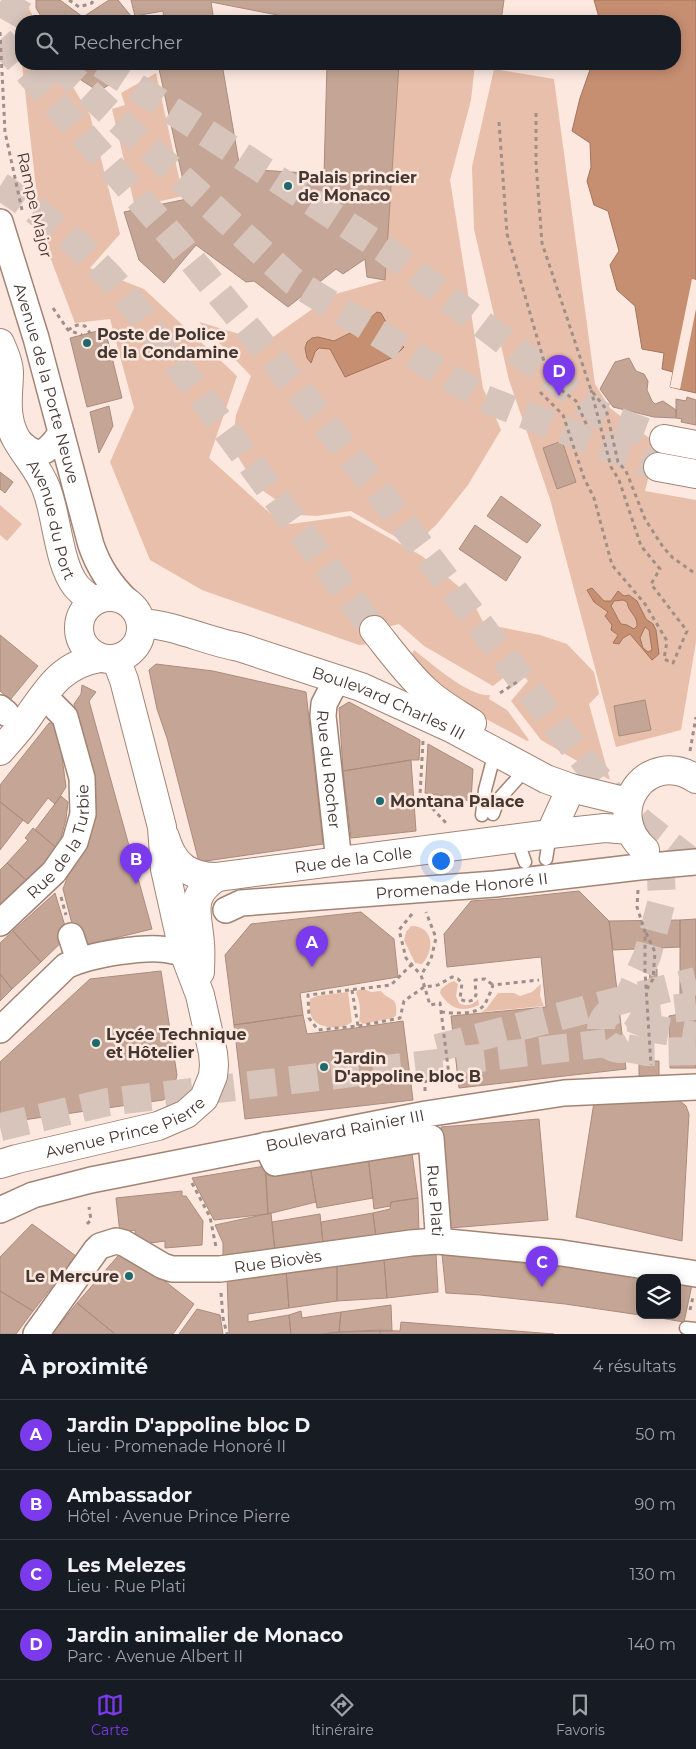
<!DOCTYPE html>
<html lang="fr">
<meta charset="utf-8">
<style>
body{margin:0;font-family:Montserrat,sans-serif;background:#20242c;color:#f1f3f6}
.controls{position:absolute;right:15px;bottom:15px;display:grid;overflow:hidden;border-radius:10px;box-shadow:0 2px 12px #0003}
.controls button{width:45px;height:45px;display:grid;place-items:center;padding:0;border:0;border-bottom:1px solid #363941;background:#171b24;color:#f1f3f6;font:25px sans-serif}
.you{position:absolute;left:440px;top:860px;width:18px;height:18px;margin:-12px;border:4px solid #fff;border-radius:50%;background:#1a73e8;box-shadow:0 0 0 8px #1a73e833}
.badge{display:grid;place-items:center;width:32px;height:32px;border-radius:50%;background:#7c3aed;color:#fff;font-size:16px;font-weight:700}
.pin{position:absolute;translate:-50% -41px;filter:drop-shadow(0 1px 2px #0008)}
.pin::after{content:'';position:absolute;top:26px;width:18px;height:15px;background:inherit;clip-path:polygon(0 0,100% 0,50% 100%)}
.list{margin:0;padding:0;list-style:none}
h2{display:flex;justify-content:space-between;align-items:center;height:65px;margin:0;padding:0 20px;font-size:21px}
h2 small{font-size:16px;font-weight:400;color:#9ea1a6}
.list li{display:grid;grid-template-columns:32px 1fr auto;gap:15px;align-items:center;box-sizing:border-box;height:70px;padding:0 20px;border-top:1px solid #363941}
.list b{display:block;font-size:19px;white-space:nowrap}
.list p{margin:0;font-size:16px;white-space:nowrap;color:#9ea1a6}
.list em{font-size:16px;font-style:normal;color:#9ea1a6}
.icon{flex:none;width:28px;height:28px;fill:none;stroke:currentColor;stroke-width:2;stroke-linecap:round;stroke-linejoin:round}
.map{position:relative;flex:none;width:696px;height:1334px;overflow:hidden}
.search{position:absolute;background:#171b24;box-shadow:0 2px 12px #0003;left:15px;right:15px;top:15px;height:55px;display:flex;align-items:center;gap:12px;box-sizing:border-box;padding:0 18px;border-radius:20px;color:#9ea1a6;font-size:19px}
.sheet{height:345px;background:#171b24}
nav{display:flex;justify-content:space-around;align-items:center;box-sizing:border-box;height:70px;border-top:1px solid #363941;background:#171b24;font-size:14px;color:#9ea1a6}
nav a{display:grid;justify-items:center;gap:2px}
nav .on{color:#7c3aed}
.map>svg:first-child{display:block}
.green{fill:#e8bfaa}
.water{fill:#c78f72;stroke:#a0755e;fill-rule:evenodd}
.pier{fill:#fce8df}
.building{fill:#c5a696;stroke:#aa8c7d}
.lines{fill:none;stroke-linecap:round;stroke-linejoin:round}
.secondary-tunnel{stroke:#d7c5bc;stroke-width:28;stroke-dasharray:28 14;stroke-linecap:butt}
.primary-tunnel{stroke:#d7c5bc;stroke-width:28;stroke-dasharray:28 14;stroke-linecap:butt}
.lane-casing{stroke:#a28475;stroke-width:15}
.street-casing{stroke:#a28475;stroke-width:28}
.secondary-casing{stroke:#a28475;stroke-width:30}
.primary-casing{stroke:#a28475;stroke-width:30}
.path{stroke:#9f8f87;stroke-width:3;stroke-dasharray:4 4;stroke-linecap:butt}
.lane{stroke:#fff;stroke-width:12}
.street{stroke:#fff;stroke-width:25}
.secondary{stroke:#fff;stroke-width:28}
.primary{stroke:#fff;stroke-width:28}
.poi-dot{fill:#1d6a6d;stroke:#fce8df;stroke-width:2}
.labels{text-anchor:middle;stroke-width:5;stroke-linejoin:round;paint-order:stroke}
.poi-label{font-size:16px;font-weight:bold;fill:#443731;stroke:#fce8df;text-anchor:start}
.street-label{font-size:16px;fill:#443731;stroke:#fce8df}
</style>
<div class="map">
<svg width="696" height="1334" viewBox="0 0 696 1334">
<rect width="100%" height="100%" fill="#fce8df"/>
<path class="green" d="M14 0H25L35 21H21V61Z
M22 64H59L90 115 120 234 90 268 144 289 237 376 209 458 283 525 350 516 422 556 470 596 484 624 540 635 567 644 594 672 599 694 589 704 610 780 541 740 511 701 528 681 517 667 493 686 424 646 399 624 361 634 370 644 359 645 202 590 150 560 110 462 134 408 110 319 75 323 41 233Z
M399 64H475L471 100 450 180 483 388 501 430 468 485 437 524 413 547 351 511 317 516 298 515 256 486 232 447 236 415 251 376 199 322 266 342 332 295 385 280Z
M494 69 554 79 595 384 610 408 657 444 645 491 696 500V642L681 730 616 747 550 499 509 380 474 229 472 167Z
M156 73 183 196 135 207 112 109 125 105 121 93Z
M0 505 22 524 7 541 0 535Z
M414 650C431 663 470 698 490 695L489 699 507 710 529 740 527 741C500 726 472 713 448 694 434 682 423 668 412 654Z
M411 926C434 926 435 950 422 964L415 963 404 940 406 932Z
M454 981 458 984 456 996 459 1003C465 1007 474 1005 478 999L479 1005C462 1013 450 1009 440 993L441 989 449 983Z
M541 984 540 996 544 1006 481 1012 486 1009 498 993H514L520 996 532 992Z
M364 989 371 992 381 991C390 1003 398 994 396 1016L392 1018 363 1024 359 1021C361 1011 360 1002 356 993L358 990Z
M348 992 352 1022C343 1030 315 1030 311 1015 309 1011 310 1004 310 999L317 996Z"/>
<path class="water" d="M594 0H696V393L670 387 673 372 662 369 664 353 642 349 635 306 617 290 610 265 619 251 608 211 594 205 587 181 591 167 590 143 572 131 580 98 592 64H675V21H600Z
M377 312 381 313 386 322V329H388L396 342H399L404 347 394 357 345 377 330 349 319 348 315 352 311 363 307 358 305 348 307 342 312 338 318 337 334 341 356 330Z
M592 588 604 601H611L618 591 624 596 629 595 637 601 646 619 653 624 656 630 659 654 652 660 630 634 623 638 619 644 613 643 618 635 611 630 612 625 605 616 608 612 594 602 587 590ZM623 600 627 602C628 612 638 616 637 626L634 629 627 625 621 624C617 618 615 612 611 606L614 601ZM645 627 649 630 652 650 648 652 643 648 640 638Z"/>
<path class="pier" d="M692 279 696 280V309L680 389 670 387Z"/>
<path class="building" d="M36 0H60L83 17 109 0H118L135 21H44L36 8Z
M131 0H504L501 21H308L211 2 214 21H164L163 11 135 16Z
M68 64H119L126 76 98 91 75 76Z
M158 64H222L240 169 324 174 327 64H399L385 280 367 277 365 259 343 274 336 269 288 307 254 281 246 282 196 245 164 283 139 260 124 212 187 199Z
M105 329 122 398 87 407 70 338Z
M629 358 636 371 644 374 648 381 647 390 652 401 655 404 663 401 676 410V418L654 417 613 407 600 389 615 362Z
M687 397 696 400V425L681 422 682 419 676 418V399L686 401Z
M109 406 113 426 99 453 90 412Z
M562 441 576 482 557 489 543 448Z
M0 472 13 482 5 493 0 489Z
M501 496 541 525 527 543 487 516Z
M475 525 521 557 506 581 459 549Z
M0 635 38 666 10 700 0 691Z
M156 664 213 671 306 692 323 844 199 862 167 738 157 709 149 670Z
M82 685 96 692 89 701 152 929 78 947 63 889 85 831 90 799 74 704 81 694Z
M645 700 651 730 619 736 614 706Z
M349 702 420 740 419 760H411L343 771 339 708Z
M49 723H54L58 727 66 787 55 804 48 798 28 824 0 802V785Z
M428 744 473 769 471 801 425 793Z
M411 760 416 831 351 838 343 771Z
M61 796 68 802 66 819 58 849 35 830Z
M0 802 23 820 0 850Z
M33 828 58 849 33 886 7 863 28 840 25 838Z
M7 863 33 886 0 917V870Z
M579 891 609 921 626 1069 459 1088 451 1016 546 1007 541 957 447 967 444 934 471 901 514 898Z
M55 893 68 936 41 962 13 931Z
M361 912 394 939 398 977 300 993 303 1015 234 1025 225 955 251 924Z
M696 919V1068H670L669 1016 680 1014V920Z
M680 920V947L613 950 609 921Z
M13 931 41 962 12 989 0 974V943Z
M649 969H657V979L650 980Z
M161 971 177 1075 174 1088 169 1096 163 1100 2 1123 0 1121V1062L90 979Z
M0 974 12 989 0 1001Z
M303 1015 307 1034 355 1028 403 1021 413 1100 245 1119 234 1025Z
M639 1061H659V1078L599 1100V1078L639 1079Z
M679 1100 686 1106 689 1114 682 1241 576 1217 594 1102Z
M539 1119 548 1220 450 1228 441 1127Z
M411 1146 418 1198 391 1202 390 1206 374 1209 368 1156Z
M368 1156 373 1198 317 1208 310 1166Z
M265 1166 268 1214 214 1220 192 1178Z
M310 1166 316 1202 268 1214 266 1172Z
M182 1191V1196H186L203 1221 202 1245 165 1248V1241L136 1245 135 1230 120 1233 116 1198Z
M418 1198 419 1233 376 1238 373 1213 390 1209 391 1202Z
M271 1213 275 1252 223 1259V1243L215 1225Z
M373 1213 376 1238 323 1244 321 1222Z
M320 1214 323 1244 275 1252 272 1222Z
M32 1224 76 1256 33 1311 0 1291V1257Z
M124 1249 194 1304 173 1334H115L77 1303Z
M436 1254 438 1292 387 1298 384 1259Z
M442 1254 535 1255 693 1280 684 1322 642 1315H677V1278H640V1315L565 1304 480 1295 446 1293Z
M384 1259 387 1298 337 1301V1263Z
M337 1263V1301L289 1308 286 1270Z
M286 1270 289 1308 248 1314V1322L289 1315 291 1334H229L227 1277Z
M0 1291 33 1311 16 1334H0Z
M77 1303 115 1334H52Z
M391 1305 392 1331 339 1332 341 1312Z
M197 1309 220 1315 223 1334H179Z
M301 1311 302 1318 341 1312 339 1332 323 1334H291L289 1315Z
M401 1322 554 1334H380V1330L400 1331Z
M380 1330V1334H323L339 1332Z"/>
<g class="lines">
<path class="secondary-tunnel" d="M0 2 33 21
M0 40 177 242 280 367 383 497 556 725 610 793 642 823 696 865
M57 64 293 281 485 399 658 467
M101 64 384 249 601 415 664 439
M0 186C37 210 70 236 101 268 113 279 123 293 134 306L374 630
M633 1013 696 1006
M627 1048 647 1052 696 1051"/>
<path class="primary-tunnel" d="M601 1029a20 20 0 1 1 40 0a20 20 0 1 1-40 0Z
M623 1009 647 956 662 900 660 856
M641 1027 696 1036
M437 1048 696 981
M0 1127 108 1102 606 1043"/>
<defs>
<path id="lane" d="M493 814 498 800 526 769
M482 815 485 790 495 752
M517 839 525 862
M546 859 550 834
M686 1328 696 1329"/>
<g id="street">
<path id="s1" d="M0 222 36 338 91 545C99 568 110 584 127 601"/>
<path d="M13 435C34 457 43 460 61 433"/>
<path id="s2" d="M337 679 324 704 323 716 339 862"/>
<path d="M0 708 6 713"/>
<path id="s3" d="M226 910 241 903 495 884 639 867 696 862"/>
<path id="s4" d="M0 923 54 872 75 842 83 814 82 778 65 717 52 704 42 697"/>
<path d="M71 936 79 960"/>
<path d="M0 1030 66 966C89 955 149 944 173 951"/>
<path id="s5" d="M266 1145 275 1163 431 1138 438 1231 437 1241"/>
<path id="s6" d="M0 1210 33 1195 91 1180 426 1114 564 1093 696 1087"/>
<path id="s7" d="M36 1334 96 1250 100 1246 116 1241 124 1243 163 1266 172 1269H220L411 1243 437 1241 562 1253 696 1274"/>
</g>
<g id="secondary">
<path id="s8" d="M0 343C4 353 9 362 9 372 9 387 6 403 9 418 13 445 37 463 46 488 57 515 58 563 76 586 81 592 87 596 93 601"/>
<path d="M664 439 696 445"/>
<path d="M658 467 696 474"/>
<circle cx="110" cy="628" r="31"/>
<path id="s9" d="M141 623C175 625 206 641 239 647L361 687 451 728 546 779 571 788 628 802"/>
<path d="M374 630C390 650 405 671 424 689 438 703 455 712 472 723"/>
<path d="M0 751C8 742 16 733 23 724 46 693 58 665 100 658"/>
<path d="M550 834 571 788"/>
<path id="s10" d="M165 837C173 865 189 877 217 877L550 834 605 828 630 830"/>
<path d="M200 972C200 963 201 953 200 944 198 913 187 897 217 877"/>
<path id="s11" d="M0 1164 17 1159 158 1126 186 1114 204 1098 213 1076 214 1065 213 1053 200 995 183 950 165 869 162 827 124 680 116 659"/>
</g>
<path id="primary" d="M645 850C601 811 648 747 696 779"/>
</defs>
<use href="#lane" class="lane-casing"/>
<use href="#street" class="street-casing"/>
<use href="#secondary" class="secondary-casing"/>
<use href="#primary" class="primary-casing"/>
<path class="path" d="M69 0 79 7 92 3 93 0
M285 17V21
M0 32 5 132 22 210
M536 113V163L542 243 591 390 606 409 618 462 626 471 645 519 663 547 673 558 696 574
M499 122 507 234 550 382 576 401 588 428
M53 308 68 330 82 335
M68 330 77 325 85 326 90 333
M540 392 563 415 584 478 594 498 612 565 645 604 667 641 664 659 673 663 687 631 651 584 660 569 641 546 619 480 611 467 591 390
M500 693 517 682
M423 741 420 795 446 823
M690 751 696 717
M638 890 637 907 645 932V972L651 1065
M61 897 66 915
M412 914 399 930 406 958 421 975
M646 933 655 952 653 979 647 989
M412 964 391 985 308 995 309 1018 318 1030 358 1026 400 1018 404 1001 424 987 438 985 452 977 458 979 462 983 460 999 467 1002 473 1000 476 995 475 980 485 979 493 985
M352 990 358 1026
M441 1012C453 1013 477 1016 485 1004 488 998 491 991 493 985L539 980
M425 1091V1082L433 1077 449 1075 440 1003 430 1005 421 975 431 959 436 938 426 912
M192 1183 210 1217 216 1247
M87 1224 91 1220 89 1207
M221 1293 223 1318 227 1334
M690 1310 693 1297"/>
<use href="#lane" class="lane"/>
<use href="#street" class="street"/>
<use href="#secondary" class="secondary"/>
<use href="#primary" class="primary"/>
</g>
<g class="poi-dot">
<circle cx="288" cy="186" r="5"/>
<circle cx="87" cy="343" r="5"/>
<circle cx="380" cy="801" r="5"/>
<circle cx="96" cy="1043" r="5"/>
<circle cx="324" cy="1067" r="5"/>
<circle cx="129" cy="1276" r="5"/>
</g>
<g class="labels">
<g class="poi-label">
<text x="298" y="183">Palais princier<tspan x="298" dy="18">de Monaco</tspan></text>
<text x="97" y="340">Poste de Police<tspan x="97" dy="18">de la Condamine</tspan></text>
<text x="390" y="807">Montana Palace</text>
<text x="106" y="1040">Lycée Technique<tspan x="106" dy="18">et Hôtelier</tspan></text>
<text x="334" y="1064">Jardin<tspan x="334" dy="18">D'appoline bloc B</tspan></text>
<text x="119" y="1282" text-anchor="end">Le Mercure</text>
</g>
<g class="street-label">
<text transform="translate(35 205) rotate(77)" y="6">Rampe Major</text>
<text dy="6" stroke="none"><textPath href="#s1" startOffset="168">Avenue de la Porte Neuve</textPath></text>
<text dy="6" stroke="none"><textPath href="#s8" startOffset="188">Avenue du Port</textPath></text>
<text dy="6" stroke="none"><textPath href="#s9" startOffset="261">Boulevard Charles III</textPath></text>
<text dy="6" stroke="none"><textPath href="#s2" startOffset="94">Rue du Rocher</textPath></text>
<text dy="6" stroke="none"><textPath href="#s4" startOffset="105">Rue de la Turbie</textPath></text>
<text dy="6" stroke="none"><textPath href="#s10" startOffset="209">Rue de la Colle</textPath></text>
<text dy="6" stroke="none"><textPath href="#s3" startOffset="238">Promenade Honoré II</textPath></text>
<text dy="6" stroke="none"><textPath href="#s11" startOffset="131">Avenue Prince Pierre</textPath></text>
<text dy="6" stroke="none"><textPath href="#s6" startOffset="355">Boulevard Rainier III</textPath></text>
<text dy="6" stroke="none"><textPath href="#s5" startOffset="241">Rue Plati</textPath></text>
<text dy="6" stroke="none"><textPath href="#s7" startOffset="295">Rue Biovès</textPath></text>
</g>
</g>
</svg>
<div class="controls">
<button><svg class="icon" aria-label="layers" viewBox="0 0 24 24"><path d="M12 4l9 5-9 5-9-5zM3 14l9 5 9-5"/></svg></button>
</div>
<div class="you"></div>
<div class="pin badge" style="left:312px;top:967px">A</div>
<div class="pin badge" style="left:136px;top:884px">B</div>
<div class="pin badge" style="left:542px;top:1287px">C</div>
<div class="pin badge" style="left:559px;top:396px">D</div>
<div class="search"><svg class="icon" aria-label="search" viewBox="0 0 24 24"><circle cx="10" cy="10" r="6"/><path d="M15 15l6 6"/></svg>Rechercher</div>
</div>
<section class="sheet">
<h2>À proximité<small>4 résultats</small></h2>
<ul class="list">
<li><span class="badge">A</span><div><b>Jardin D'appoline bloc D</b><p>Lieu · Promenade Honoré II</p></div><em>50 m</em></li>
<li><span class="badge">B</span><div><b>Ambassador</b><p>Hôtel · Avenue Prince Pierre</p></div><em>90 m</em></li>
<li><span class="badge">C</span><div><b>Les Melezes</b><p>Lieu · Rue Plati</p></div><em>130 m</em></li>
<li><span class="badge">D</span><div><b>Jardin animalier de Monaco</b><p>Parc · Avenue Albert II</p></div><em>140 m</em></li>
</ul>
</section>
<nav>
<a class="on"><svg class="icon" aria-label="map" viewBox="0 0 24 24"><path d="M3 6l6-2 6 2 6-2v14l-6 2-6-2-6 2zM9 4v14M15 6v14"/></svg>Carte</a>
<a><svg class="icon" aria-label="directions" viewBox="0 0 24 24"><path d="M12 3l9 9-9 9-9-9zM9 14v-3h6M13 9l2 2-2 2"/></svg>Itinéraire</a>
<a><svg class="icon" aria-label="saved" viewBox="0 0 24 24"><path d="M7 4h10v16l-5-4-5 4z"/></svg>Favoris</a>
</nav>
